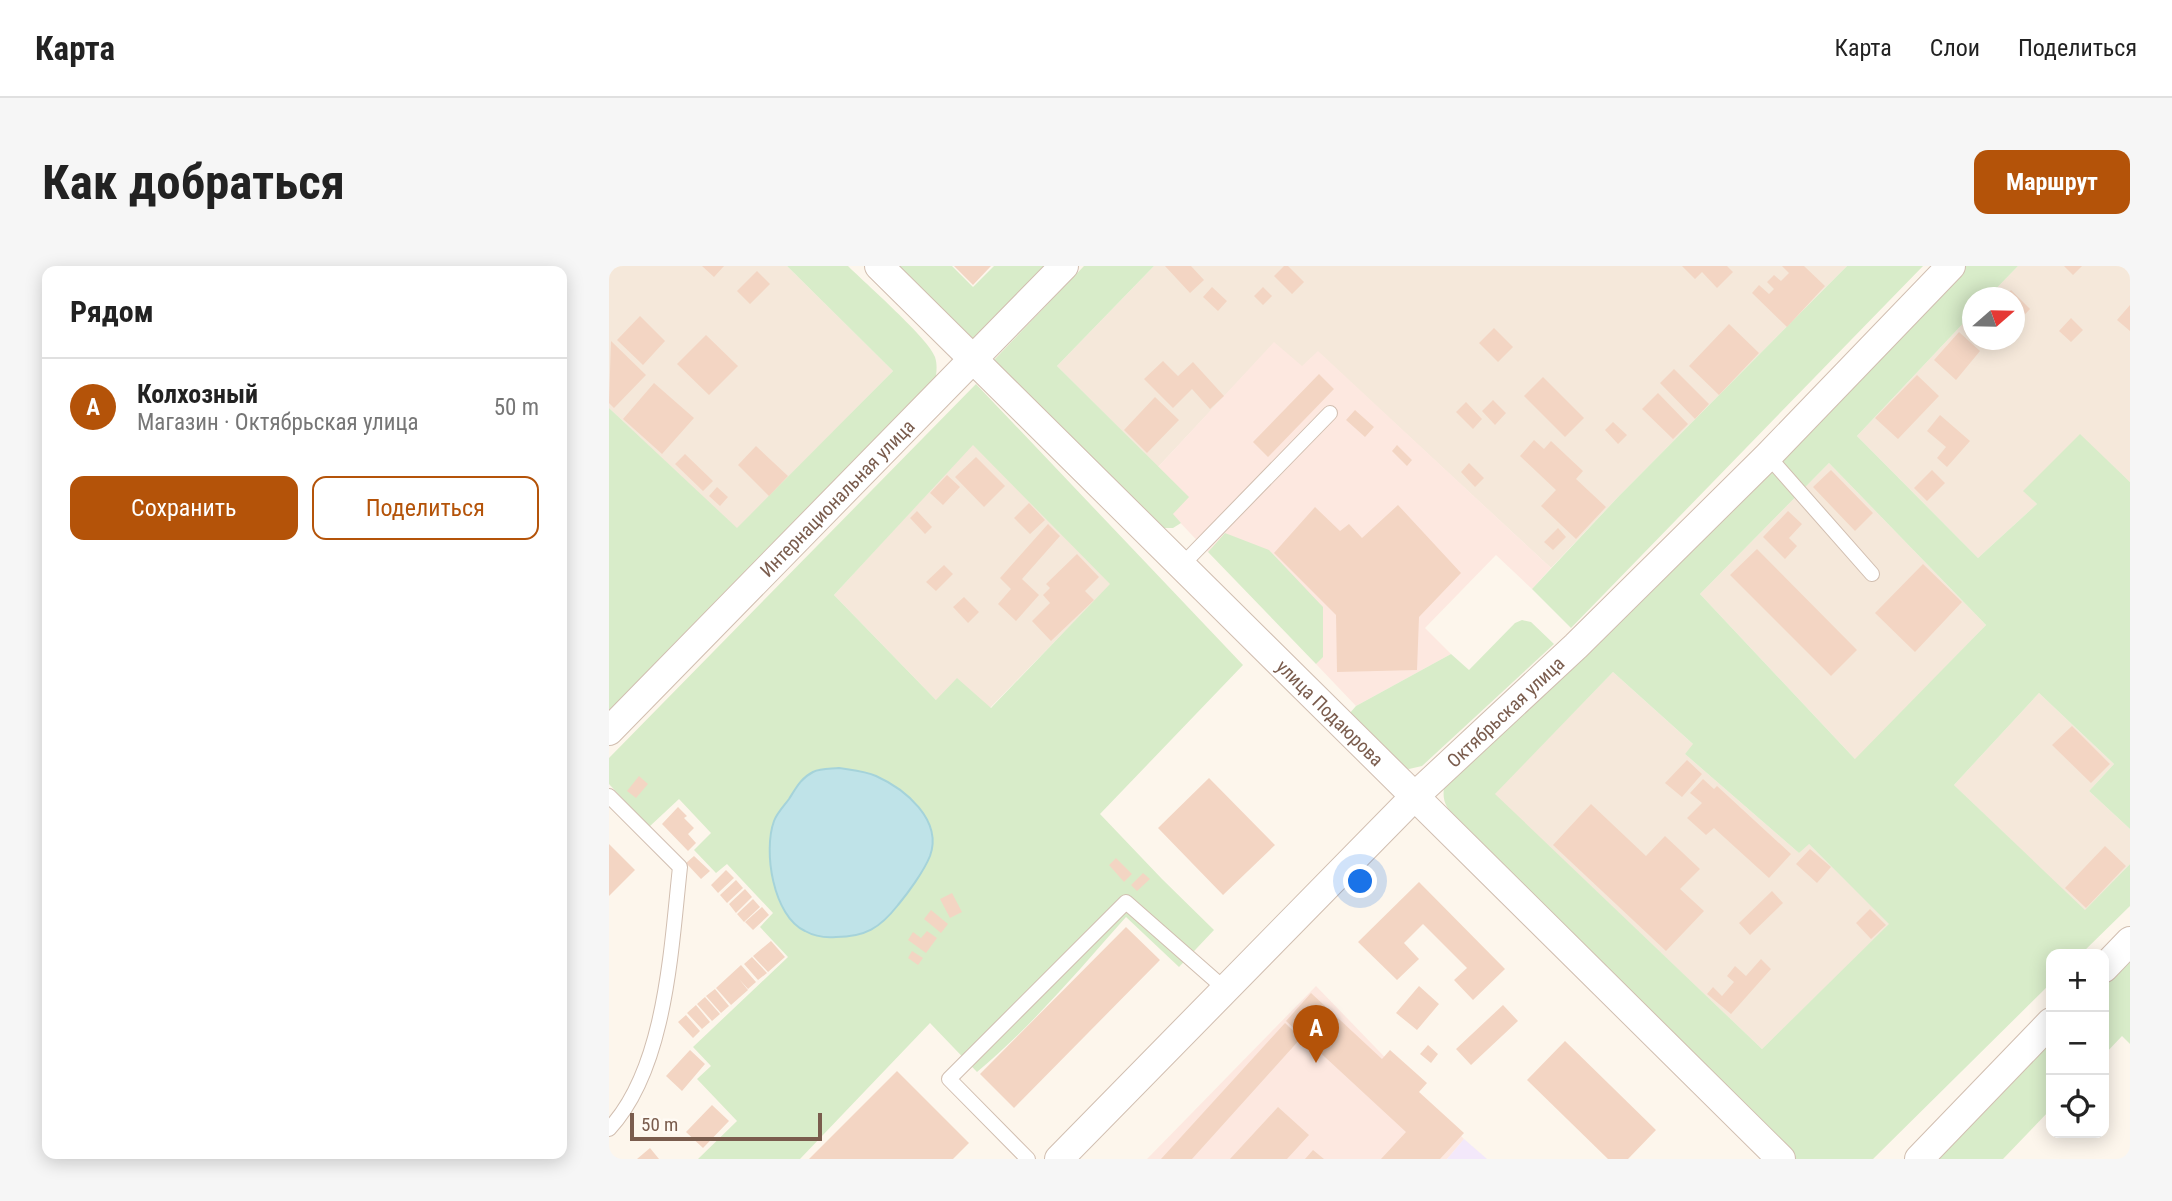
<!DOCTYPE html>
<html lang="ru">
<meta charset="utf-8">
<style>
body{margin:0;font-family:"Roboto Condensed",sans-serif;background:#f6f6f6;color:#222}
.controls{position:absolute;right:21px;bottom:21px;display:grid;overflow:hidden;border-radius:14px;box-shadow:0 4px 18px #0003}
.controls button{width:63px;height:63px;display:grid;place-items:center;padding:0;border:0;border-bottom:2px solid #e0e0e0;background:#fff;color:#222;font:35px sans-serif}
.compass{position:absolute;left:1353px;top:21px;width:63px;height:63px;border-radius:50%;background:#fff;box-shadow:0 4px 18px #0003;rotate:70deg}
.scale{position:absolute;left:21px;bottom:18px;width:192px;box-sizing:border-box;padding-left:7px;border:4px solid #7a5c4d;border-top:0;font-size:19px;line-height:24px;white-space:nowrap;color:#7a5c4d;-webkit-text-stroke:5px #fffaf3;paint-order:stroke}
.you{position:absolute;left:752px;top:616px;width:24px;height:24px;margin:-18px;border:5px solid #fff;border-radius:50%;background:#1a73e8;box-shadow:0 0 0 10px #1a73e833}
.badge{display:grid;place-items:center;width:46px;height:46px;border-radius:50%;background:#b45309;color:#fff;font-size:23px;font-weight:700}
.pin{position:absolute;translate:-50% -58px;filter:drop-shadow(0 2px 4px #0008)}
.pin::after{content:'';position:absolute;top:37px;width:24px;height:21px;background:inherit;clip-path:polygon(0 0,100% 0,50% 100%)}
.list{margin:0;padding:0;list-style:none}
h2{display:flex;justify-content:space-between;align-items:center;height:91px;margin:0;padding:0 28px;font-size:30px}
h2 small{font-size:23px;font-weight:400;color:#767676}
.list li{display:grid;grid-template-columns:46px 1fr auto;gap:21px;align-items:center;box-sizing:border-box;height:98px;padding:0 28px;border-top:2px solid #e0e0e0}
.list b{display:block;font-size:26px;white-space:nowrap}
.list p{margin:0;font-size:23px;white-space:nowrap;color:#767676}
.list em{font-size:23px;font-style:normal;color:#767676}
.actions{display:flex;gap:14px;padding:21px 28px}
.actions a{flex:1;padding:16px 0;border:2px solid #b45309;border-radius:14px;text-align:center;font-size:24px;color:#b45309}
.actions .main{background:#b45309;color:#fff}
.icon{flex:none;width:38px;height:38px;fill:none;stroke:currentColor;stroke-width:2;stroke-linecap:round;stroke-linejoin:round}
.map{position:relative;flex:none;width:1521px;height:893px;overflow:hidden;border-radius:14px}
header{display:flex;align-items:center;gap:42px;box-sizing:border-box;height:98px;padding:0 35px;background:#fff;border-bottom:2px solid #e0e0e0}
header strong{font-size:33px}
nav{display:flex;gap:38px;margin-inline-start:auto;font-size:24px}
.intro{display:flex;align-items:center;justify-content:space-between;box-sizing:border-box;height:168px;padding:0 42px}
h1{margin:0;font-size:49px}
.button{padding:18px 32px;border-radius:14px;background:#b45309;color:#fff;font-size:24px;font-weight:700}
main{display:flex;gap:42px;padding:0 42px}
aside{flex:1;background:#fff;border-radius:14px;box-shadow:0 4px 18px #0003}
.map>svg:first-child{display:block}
.residential{fill:#f5e8da}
.commercial{fill:#fde8e0}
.education{fill:#f3e8fa}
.green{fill:#d8ecc9;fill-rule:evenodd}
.water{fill:#bfe3e8;stroke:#a5d3da;stroke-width:2}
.building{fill:#f3d5c3}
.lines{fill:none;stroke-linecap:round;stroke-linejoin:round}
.service-casing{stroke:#d1beb0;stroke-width:16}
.minor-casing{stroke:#d1beb0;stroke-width:30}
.service{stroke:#fff;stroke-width:14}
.minor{stroke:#fff;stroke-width:28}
.labels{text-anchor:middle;stroke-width:5;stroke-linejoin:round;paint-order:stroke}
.street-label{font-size:19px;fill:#7a5c4d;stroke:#fffaf3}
</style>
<header>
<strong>Карта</strong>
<nav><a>Карта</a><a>Слои</a><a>Поделиться</a></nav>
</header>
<div class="intro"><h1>Как добраться</h1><a class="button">Маршрут</a></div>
<main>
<aside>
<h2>Рядом<small></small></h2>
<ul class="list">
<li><span class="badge">A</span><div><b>Колхозный</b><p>Магазин · Октябрьская улица</p></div><em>50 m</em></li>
</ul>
<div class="actions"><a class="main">Сохранить</a><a>Поделиться</a></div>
</aside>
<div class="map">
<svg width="1521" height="893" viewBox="0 0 1521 893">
<rect width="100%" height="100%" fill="#fdf6ec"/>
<path class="residential" d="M0 0H178L284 105 128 263 0 142Z
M545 0H1238L1009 231 942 302 709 86 693 101 665 77 549 201 448 100Z
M1409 0H1521V216L1471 169 1415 225 1428 238 1369 292 1248 170 1363 48 1364 74H1406V32L1379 31Z
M364 178 502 318 381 442 328 435 225 329Z
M1220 197 1377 359 1247 494 1091 328Z
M1004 406 1085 479 1076 488 1190 587 1199 577 1281 658 1153 783 885 528Z
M1430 427 1505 498 1480 525 1521 563V598L1476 645 1345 519Z"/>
<path class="commercial" d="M665 76 693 100 709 85 942 302 923 323 887 289 816 362 842 388 747 440 707 398 714 390 616 267 599 286 563 248 549 201Z
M707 720 855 873 838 893H538Z"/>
<path class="education" d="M855 873 878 893H838Z"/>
<path class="green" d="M178 0H239C256 17 320 73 326 91 329 100 327 109 326 118L0 450V142L128 262 284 105Z
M283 0H343L364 21 385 0H436L364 78Z
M475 0H545L448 100 580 231 564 248 572 257 564 262H554L384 95Z
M1238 0H1314L962 362 923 323 1009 231Z
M1357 0H1409L1379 31 1364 32 1363 48 1248 170 1369 292 1428 238 1414 225 1471 168 1521 216V563L1480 525 1505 498 1430 427 1345 519 1476 644 1521 598V640L1472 688H1442V717L1264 893H1185L847 553C838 542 833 536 835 522L1223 142ZM1220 197 1377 359 1246 493 1091 328ZM1004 406 1084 478 1076 488 1190 587 1200 578 1280 658 1153 783 886 528Z
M367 118 634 399 491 548 553 613 605 664 570 701 517 651C469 705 423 760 368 806L321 757 191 893H89L128 855 88 813 102 800 84 781 179 691 151 661 164 647 118 598 107 607 85 584 102 567 70 533 40 561 0 518V492ZM364 179 501 318 382 442 348 412 327 434 225 329Z
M616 267 660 284 714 341V391L707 398 599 286Z
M913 354 922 356 945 378 813 500 800 503 793 501 740 448 747 440 842 388 860 404 906 357Z
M1521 690V778L1513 770 1495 789V716Z
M1442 769V843L1394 893H1319Z"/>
<path class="water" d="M230 502C242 504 256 505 267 510 296 523 334 554 321 590 315 605 299 627 289 639 271 662 256 671 227 671 216 672 205 670 196 665 164 650 154 585 165 555 168 547 175 540 180 533 187 522 192 512 204 506 212 502 222 503 230 502Z"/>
<path class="building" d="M93 0H115L105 11Z
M345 0H382L364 19Z
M556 0H582L595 14 581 27Z
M675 0H679L695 16 683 28 665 10Z
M1073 0H1118L1124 6 1108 22 1093 6 1086 13Z
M1173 0H1195L1216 20 1178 61 1143 27 1150 19 1160 28 1165 23 1158 16 1165 9 1172 15 1180 7Z
M1455 0H1473L1464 9Z
M148 5 161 18 141 38 128 25Z
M603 21 618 35 609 45 594 31Z
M654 21 663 30 654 39 645 30Z
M1402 24 1421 43 1406 59V32H1395Z
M1521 39V65L1508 54Z
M31 50 56 75 34 99 8 74Z
M1462 52 1474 64 1462 76 1450 65Z
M1120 58 1150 87 1110 129 1080 100Z
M885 62 904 81 889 96 870 77Z
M1350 66 1371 85 1347 114 1325 94Z
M97 69 129 100 100 129 68 98Z
M2 75 37 109 5 142 0 137Z
M554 95 569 110 584 96 615 130 601 143 583 123 564 142 535 113Z
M1065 103 1100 138 1086 153 1051 117Z
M710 108 725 123 659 191 644 176Z
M1308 109 1330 130 1289 173 1266 152Z
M934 111 975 152 956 171 915 130Z
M45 117 85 152 53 188 14 153Z
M1049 127 1079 158 1064 173 1033 143Z
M546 131 570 154 538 187 515 164Z
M884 134 897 147 886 159 873 145Z
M857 136 873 153 864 163 847 146Z
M746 144 765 161 756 171 737 154Z
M1331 149 1361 175 1338 201 1328 192 1337 181 1318 165Z
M1004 156 1018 169 1009 178 996 164Z
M925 174 935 183 942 175 974 205 967 213 997 241 967 273 932 240 947 224 911 190Z
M788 179 803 194 798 200 783 185Z
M147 180 179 210 160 230 129 199Z
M76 188 104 215 94 225 66 198Z
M367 191 396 220 375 241 346 211Z
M860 197 875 212 866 221 852 206Z
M1222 204 1264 247 1246 265 1204 221Z
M1323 204 1336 217 1318 235 1305 222Z
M338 209 351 221 334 239 321 227Z
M108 221 119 231 111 240 100 230Z
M420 237 436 254 421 268 405 252Z
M789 239 852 307 810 351 808 404 728 406 727 349 665 287 706 241 731 265 740 258 753 272Z
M308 245 323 261 316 268 301 252Z
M1179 245 1193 258 1180 272 1188 280 1176 293 1154 271Z
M439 258 451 270 413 313 430 329 407 355 389 338 402 323 391 312Z
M949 262 957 271 944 284 935 276Z
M1148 283 1248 384 1222 410 1121 309Z
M468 288 490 311 476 325 485 334 442 375 423 355 441 337 434 329 441 322 437 318Z
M1314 298 1353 336 1306 386 1266 347Z
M335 299 344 308 327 325 317 316Z
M355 331 370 346 359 357 344 341Z
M1463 460 1501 498 1482 517 1443 479Z
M1078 494 1093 508 1073 531 1056 517Z
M30 510 39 518 27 532 18 525Z
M600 512 666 579 614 629 549 562Z
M1094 513 1105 523 1108 520 1182 588 1160 612 1105 562 1097 569 1078 552 1093 537 1081 527Z
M982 538 1037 590 1056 570 1091 603 1071 623 1095 645 1057 685 944 579Z
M69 541 78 550 75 552 85 562 79 568 87 577 79 585 53 558Z
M0 578 26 604 0 630Z
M1496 580 1517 600 1477 642 1456 622Z
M1201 583 1222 601 1208 617 1187 598Z
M85 590 101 605 92 613 77 597Z
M507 592 523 608 515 616 500 599Z
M117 604 125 612 109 627 102 619Z
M534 607 541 613 528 625 522 619Z
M127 614 134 622 118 637 111 629Z
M810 616 896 703 864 734 845 714 858 702 814 658 795 677 810 693 788 714 749 676Z
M136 623 143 631 127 647 120 638Z
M1163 625 1174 637 1141 669 1130 657Z
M343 627 353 646 341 652 331 633Z
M144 633 151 641 135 656 128 648Z
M153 641 160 649 144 664 136 656Z
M1261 643 1277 659 1262 673 1247 657Z
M322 644 339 658 332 667 315 653Z
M517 661 551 694 405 842 371 808Z
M318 665 328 672 317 687 299 674 304 666 312 672Z
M162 675 176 691 159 706 144 690Z
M303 685 314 692 309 699 299 692Z
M143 691 158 707 149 714 135 698Z
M1152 693 1162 703 1122 748 1098 728 1104 721 1113 730 1125 716 1118 710 1126 700 1137 710Z
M132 699 147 716 139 723 130 713 139 724 122 739 107 722Z
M810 720 830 738 808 764 787 747Z
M106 723 120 740 112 747 97 730Z
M702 727 773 793 781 784 818 817 810 826 855 867 831 893H772L797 866 677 755Z
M96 731 111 748 103 755 88 738Z
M87 739 101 756 93 763 78 747Z
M894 739 909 755 862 799 847 783Z
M77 749 91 765 84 772 69 756Z
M676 757 692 772 583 893H552Z
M956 775 1047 864 1019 893H999L918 814Z
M819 779 829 788 822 797 811 788Z
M81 784 96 798 73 825 57 810Z
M288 805 360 877 344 893H200Z
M103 839 120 855 94 882 77 866Z
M669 841 700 869 678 893H621Z
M41 882 50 893H28Z
M704 884 715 893H696Z"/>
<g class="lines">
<defs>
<path id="service" d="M1159 190 1263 308
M573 299 721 147
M0 530 71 601C62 683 57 802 0 863
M419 893 340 813 517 636 616 723"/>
<g id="minor">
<path id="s1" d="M270 0 1172 893"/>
<path id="s2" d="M0 465 455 0"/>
<path d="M1495 702 1521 675"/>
<path id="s3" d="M450 893 806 530 967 380 1159 190 1342 0"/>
<path d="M1310 893 1442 756"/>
</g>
</defs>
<use href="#service" class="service-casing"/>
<use href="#minor" class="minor-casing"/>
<use href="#service" class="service"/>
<use href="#minor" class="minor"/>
</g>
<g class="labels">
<g class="street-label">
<text dy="7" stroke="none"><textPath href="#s2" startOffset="326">Интернациональная улица</textPath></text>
<text dy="7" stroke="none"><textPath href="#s1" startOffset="635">улица Подаюрова</textPath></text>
<text dy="7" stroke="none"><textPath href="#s3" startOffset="632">Октябрьская улица</textPath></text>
</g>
</g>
</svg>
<div class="controls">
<button>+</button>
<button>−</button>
<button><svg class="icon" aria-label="locate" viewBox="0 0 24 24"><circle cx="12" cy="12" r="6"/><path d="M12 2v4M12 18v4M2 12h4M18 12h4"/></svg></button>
</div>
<svg class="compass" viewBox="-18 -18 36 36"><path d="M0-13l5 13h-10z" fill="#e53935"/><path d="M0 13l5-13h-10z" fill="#767676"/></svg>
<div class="scale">50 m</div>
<div class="you"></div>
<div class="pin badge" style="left:707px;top:797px">A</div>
</div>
</main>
